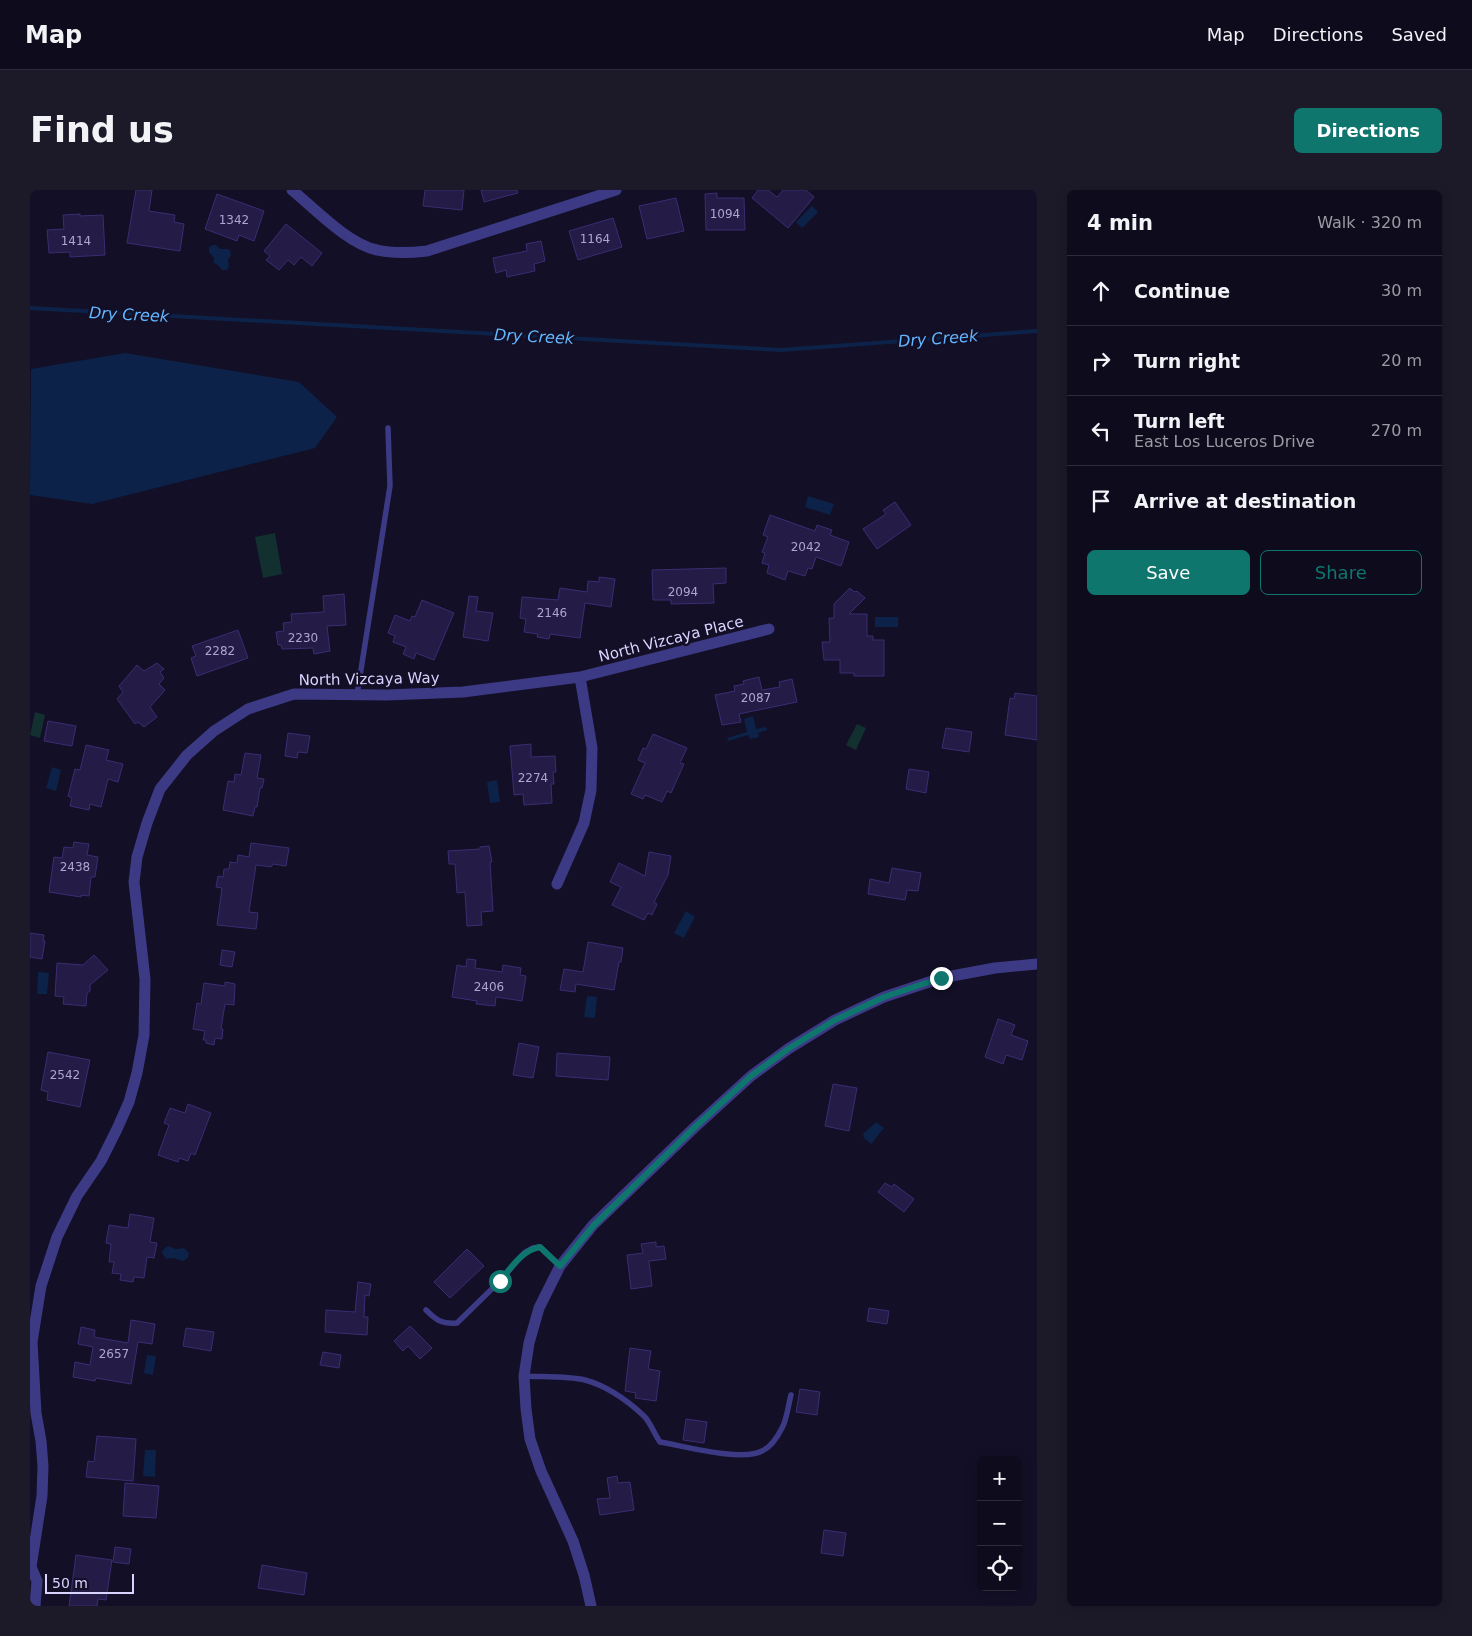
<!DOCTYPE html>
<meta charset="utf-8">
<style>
body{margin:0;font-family:"DejaVu Sans",sans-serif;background:#1c1929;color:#f1f3f6}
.controls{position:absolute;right:15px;bottom:15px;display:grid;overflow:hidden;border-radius:8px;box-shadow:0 2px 12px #0003}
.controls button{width:45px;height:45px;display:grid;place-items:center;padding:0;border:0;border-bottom:1px solid #2e2b3b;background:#0e0b1c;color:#f1f3f6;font:25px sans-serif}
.scale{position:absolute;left:15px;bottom:12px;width:89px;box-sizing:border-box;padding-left:5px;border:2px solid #d9d4ff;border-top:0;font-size:14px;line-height:18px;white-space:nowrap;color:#d9d4ff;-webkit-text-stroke:4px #130f26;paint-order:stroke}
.stop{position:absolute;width:15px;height:15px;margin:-11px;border:4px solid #0f766e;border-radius:50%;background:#fff}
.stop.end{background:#0f766e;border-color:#fff;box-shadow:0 1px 5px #0008}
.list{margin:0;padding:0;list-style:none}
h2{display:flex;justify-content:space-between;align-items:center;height:65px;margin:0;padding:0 20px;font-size:21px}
h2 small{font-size:16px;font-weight:400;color:#9b9ba3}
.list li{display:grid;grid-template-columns:32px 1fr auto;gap:15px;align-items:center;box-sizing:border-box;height:70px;padding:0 20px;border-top:1px solid #2e2b3b}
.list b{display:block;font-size:19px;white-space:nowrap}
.list p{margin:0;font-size:16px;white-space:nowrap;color:#9b9ba3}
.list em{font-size:16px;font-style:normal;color:#9b9ba3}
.actions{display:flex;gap:10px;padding:15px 20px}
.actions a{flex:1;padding:11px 0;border:1px solid #0f766e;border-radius:8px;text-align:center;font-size:18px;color:#0f766e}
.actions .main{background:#0f766e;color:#fff}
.icon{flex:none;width:28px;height:28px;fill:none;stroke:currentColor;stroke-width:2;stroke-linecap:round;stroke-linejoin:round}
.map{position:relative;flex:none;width:1007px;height:1416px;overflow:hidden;border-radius:8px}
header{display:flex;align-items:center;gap:30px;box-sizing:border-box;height:70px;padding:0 25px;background:#0e0b1c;border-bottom:1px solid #2e2b3b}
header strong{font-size:24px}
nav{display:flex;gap:28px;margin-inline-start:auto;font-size:18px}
.intro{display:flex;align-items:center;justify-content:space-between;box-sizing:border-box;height:120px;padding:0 30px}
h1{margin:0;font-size:35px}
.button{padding:12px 22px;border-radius:8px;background:#0f766e;color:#fff;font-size:18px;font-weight:700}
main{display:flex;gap:30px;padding:0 30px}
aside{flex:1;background:#0e0b1c;border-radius:8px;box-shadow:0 2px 12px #0003}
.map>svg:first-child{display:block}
.green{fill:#12302f}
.water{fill:#0c2248}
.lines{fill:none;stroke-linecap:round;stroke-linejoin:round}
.stream{stroke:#0c2248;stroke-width:4}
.building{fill:#241b47;stroke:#3b2d73}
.lane{stroke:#3d3a85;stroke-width:5.5}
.street{stroke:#3d3a85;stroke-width:11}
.route{stroke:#0f766e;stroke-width:6}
.labels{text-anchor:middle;stroke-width:5;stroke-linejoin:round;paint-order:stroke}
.number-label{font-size:12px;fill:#aca6d1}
.street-label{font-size:15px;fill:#d9d4ff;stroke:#130f26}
.water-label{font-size:16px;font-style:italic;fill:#62b6ff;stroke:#130f26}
</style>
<header>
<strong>Map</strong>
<nav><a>Map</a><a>Directions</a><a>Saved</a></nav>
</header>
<div class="intro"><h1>Find us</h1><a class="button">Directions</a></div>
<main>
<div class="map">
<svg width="1007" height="1416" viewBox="0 0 1007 1416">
<rect width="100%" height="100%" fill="#130f26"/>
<path class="green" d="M245 343 252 384 233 388 225 347Z
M5 522 15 525 10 548 0 545Z
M827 534 836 538 826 560 816 555Z"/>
<path class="water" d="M782 16 788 22 772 38 766 32Z
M183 55H186L190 59H198L200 60 201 65 198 70 199 76 197 80H192L188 75 184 73V68L179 62V57Z
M95 163 269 192 307 227 285 258 62 314 0 305 1 179Z
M778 306 804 314 800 325 775 317Z
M845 427H868V437H845Z
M723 526 726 539 736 537 737 540 728 543 729 547 720 549 718 545 698 551 697 548 717 542 714 529Z
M22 577 31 580 26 601 16 598Z
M467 590 470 612 460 613 457 592Z
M656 721 665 727 654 748 644 743Z
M8 782 19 783 17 804H7Z
M557 806 567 807 565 828 554 827Z
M846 932 854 938 841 954 834 948 833 944Z
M138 1056 146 1059 154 1058 159 1063 158 1068 153 1071 144 1068 136 1069 132 1063 133 1060Z
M117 1165 126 1166 123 1185 114 1183Z
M115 1260H126L125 1287 113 1286Z"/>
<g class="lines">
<path class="stream" d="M0 118 751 160 1007 141"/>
</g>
<path class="building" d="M106 0H122L119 21 145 25 144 32 154 34 150 61 97 53Z
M395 0H434L432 20 393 16Z
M451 0H487L488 3 454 12Z
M728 0H738L747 7 753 0H776L784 7 758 38 722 8Z
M687 3V8H714L715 40H676L675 4Z
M187 4 234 21 224 51 209 45 207 51 175 39Z
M646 8 654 41 617 49 609 16Z
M50 24V26L73 25 75 65 40 67V62L19 63 17 40 34 39 33 25Z
M583 28 592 57 548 70 539 41Z
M256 34 292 63 282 76 271 67 264 75 258 70 249 80 236 70 240 66 234 61Z
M511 51 515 71 504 74 505 81 477 87 476 80 466 83 463 68 497 61 496 54Z
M865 312 881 335 847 359 833 339 856 324 853 320Z
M740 325 785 341 787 335 802 340 800 345 819 352 811 376 786 367 782 379 778 378 775 386 758 381 755 390 737 383 739 375 732 373 735 363 732 362 738 347 733 345Z
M696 378V393L683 394 684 413 641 414V410H623L622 380Z
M569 387 585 389 581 417 555 413 550 448 520 444 519 449 507 447 508 444 494 442 496 429 490 428 492 407 528 410 530 398 557 402 558 391 569 392Z
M820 398 823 401 826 402 827 401 835 408 819 424H837V446H843V450H854V486H824V483H810V470H794L792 452H800L799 428H804V414Z
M314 404 316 435 297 436 300 461 284 464 283 458 252 459 251 455H248L246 442 254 441 253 433 262 432 261 424 294 422 293 406Z
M439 406 448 407 446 421 463 423 458 451 433 447Z
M392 410 424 423 404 470 386 463 384 469 373 464 376 457 363 452 365 446 358 443 365 425 380 431 382 426 385 427Z
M208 440 218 468 167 486 161 468 166 466 162 456Z
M127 473 134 479 130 482 134 488 129 494 135 500 120 517 127 527 114 537 108 532 105 534 87 509 93 502 89 496 107 475 114 481Z
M729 487 732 500 750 497 749 492 762 489 767 512 709 524 711 532 692 535 685 505 705 501 704 496 714 494 713 491Z
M985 503 1007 506V550L975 545 980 508 984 509Z
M18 531 46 536 42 556 14 551Z
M916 538 942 542 939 562 912 558Z
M258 543 280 546 277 563 268 562 267 568 255 566Z
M623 544 657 558 650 573 654 574 641 603 637 601 632 612 615 605 613 609 601 604 615 573 608 570 613 558 616 559Z
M501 554V567L525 566 526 582H523L524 594H521L522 613 494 615 493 604 484 605 480 556Z
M56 555 79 560 76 570 93 574 88 592 78 589 71 617 60 614 59 620 40 616 42 608 38 606 45 579 50 580Z
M215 563 231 565 227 588 234 589 232 598H230L227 617H225L223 626 193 620 198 591 204 592 205 584 211 585Z
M879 579 899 582 896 603 876 599Z
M44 652 59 654 57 665 68 667 65 687H61L59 706 51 705V707L19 702 24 667 32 668 34 657 43 658Z
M221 653 259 658 256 676 243 674 241 677 226 675 219 722 228 723 226 739 187 735 192 698 186 697 188 686 193 687 194 679H199L200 672 207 673 208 665 219 667Z
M459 656 462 672H460L463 721 451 722 452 735 437 736 435 702 427 703 425 674H419L418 661 450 659V657Z
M619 662 641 666 638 685 624 712 627 714 622 725 618 723 614 730 582 715 591 697 580 692 589 673 615 686Z
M862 678 891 683 888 701 877 700 875 710 838 704 840 689 859 693Z
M0 743 14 745 13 751H15L12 769 0 767Z
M558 752 593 758 591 772H589L584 800 546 794 545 802 530 800 534 779 553 782Z
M192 760 205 762 202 777 190 775Z
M64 765 78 780 60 795V801L57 803 56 816 33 814 34 807 25 806 27 773 53 775Z
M437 769 446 770 445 778 472 782 473 775 491 778 490 785 496 786 492 811 466 807 465 816 446 814 447 811 422 807 427 775 436 777Z
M195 792 205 794 204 815 195 814 191 839H193L192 849 185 848 184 855 176 853V850H173L175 841 163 839 167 813 171 814 174 793 195 796Z
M968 829 985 835 981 845 998 851 992 870 976 865 973 874 955 867Z
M489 853 509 857 503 888 483 885Z
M18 862 60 870 50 917 17 910 18 902 11 900Z
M527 863 580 867 578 890 526 886Z
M803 894 827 898 819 941 795 936Z
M158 914 181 923 165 965 161 963 158 971 149 968 148 972 128 965 139 935 134 933 140 918 155 923Z
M855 993 862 997 864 994 884 1009 874 1022 848 1002Z
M100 1024 124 1028 120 1052 127 1053 124 1068 117 1067 114 1088 104 1087 103 1092 90 1090 91 1084 82 1083 84 1072H79L81 1054 76 1053 79 1035 98 1038Z
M626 1052V1057L634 1056 636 1069 619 1071 622 1096 601 1099 597 1065 613 1063 611 1054Z
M437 1059 454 1076 420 1108 404 1092Z
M328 1092 341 1094 339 1106 335 1105 334 1127H338L337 1145 295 1142 296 1120 325 1122Z
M839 1118 859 1121 857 1134 837 1131Z
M101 1130 125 1134 122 1154 108 1152 101 1194 66 1188 65 1191 43 1187 45 1172 60 1175 63 1157 48 1154 51 1137 65 1140 64 1147 98 1153Z
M380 1136 402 1158 390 1169 378 1156 373 1161 364 1151Z
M156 1138 184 1142 181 1161 153 1156Z
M600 1158 621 1161 618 1179 630 1181 626 1211 605 1208 606 1203 595 1201Z
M293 1162 311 1165 309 1178 290 1175Z
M770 1199 790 1202 787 1225 766 1222Z
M656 1229 677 1232 674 1253 653 1250Z
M67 1246 106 1249 103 1291 56 1287 58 1271 64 1272Z
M587 1286 588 1293 600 1292 604 1320 570 1325 567 1309 580 1308 577 1288Z
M95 1293 129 1296 126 1328 93 1326Z
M794 1340 816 1343 813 1366 791 1363Z
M85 1357 101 1359 99 1374 83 1372Z
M46 1365 82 1370 76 1410 68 1409 67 1416H39Z
M232 1375 277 1383 274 1405 228 1398Z"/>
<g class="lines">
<path class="lane" d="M327 505 360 296 358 238
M396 1120C407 1131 412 1134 427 1133L470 1091 494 1063 503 1058 510 1057 530 1076
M494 1186C512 1187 539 1186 555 1190 577 1196 598 1211 614 1226 621 1233 624 1244 630 1252 654 1256 712 1272 732 1261 741 1257 748 1246 752 1238 757 1229 758 1216 761 1205"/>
<path class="street" d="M262 0C285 19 318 54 347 60 364 64 380 63 397 61L586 0
M527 694 554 633 561 600 562 558 550 487
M1 1377 12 1306 13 1276 11 1251 6 1223 2 1152 11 1096 27 1047 47 1006 71 971 87 939 99 912 107 883 114 845 115 789 104 692 107 667 117 633 130 599 157 565 184 541 218 519 264 504 357 505 433 502 550 487 739 439
M0 1379 1 1377 7 1391 5 1416
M561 1416 554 1385 543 1351 511 1281 500 1249 496 1219 494 1186 499 1153 509 1118 530 1076 563 1035 665 937 721 886 758 859 805 830 854 807 911 788 965 778 1007 774"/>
</g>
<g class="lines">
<path class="route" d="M470 1091C481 1078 492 1060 510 1057L530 1076 564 1035 665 937 721 886 758 859 805 830 854 807 911 788"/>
</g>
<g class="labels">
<g class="number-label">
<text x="695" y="28">1094</text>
<text x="204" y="34">1342</text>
<text x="565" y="53">1164</text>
<text x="46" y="55">1414</text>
<text x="776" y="361">2042</text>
<text x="653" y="406">2094</text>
<text x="522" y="427">2146</text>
<text x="273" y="452">2230</text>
<text x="190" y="465">2282</text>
<text x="726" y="512">2087</text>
<text x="503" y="592">2274</text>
<text x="45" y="681">2438</text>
<text x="459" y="801">2406</text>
<text x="35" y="889">2542</text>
<text x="84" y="1168">2657</text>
</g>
<g class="street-label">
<text transform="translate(641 449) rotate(-14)" y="5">North Vizcaya Place</text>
<text transform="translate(339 489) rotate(-1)" y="5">North Vizcaya Way</text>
</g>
<g class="water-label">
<text transform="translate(99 124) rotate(3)" y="6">Dry Creek</text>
<text transform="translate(504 146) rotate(3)" y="6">Dry Creek</text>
<text transform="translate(908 148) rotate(-4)" y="6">Dry Creek</text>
</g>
</g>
</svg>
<div class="controls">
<button>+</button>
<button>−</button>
<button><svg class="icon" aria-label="locate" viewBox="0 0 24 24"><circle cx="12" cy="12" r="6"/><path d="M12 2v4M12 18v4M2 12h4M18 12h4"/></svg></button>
</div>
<div class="scale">50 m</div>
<div class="stop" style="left:470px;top:1091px"></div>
<div class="stop end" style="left:911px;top:788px"></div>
</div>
<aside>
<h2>4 min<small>Walk · 320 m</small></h2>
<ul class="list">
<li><svg class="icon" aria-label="ahead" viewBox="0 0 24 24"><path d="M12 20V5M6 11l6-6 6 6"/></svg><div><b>Continue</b></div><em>30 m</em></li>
<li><svg class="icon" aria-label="right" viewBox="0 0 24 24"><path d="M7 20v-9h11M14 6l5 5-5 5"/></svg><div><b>Turn right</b></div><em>20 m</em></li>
<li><svg class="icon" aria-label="left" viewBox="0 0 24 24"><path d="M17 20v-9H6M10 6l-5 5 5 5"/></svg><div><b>Turn left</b><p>East Los Luceros Drive</p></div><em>270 m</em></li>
<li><svg class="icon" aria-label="arrive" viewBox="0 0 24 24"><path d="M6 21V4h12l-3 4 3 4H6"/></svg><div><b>Arrive at destination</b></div></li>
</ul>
<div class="actions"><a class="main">Save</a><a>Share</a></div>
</aside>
</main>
